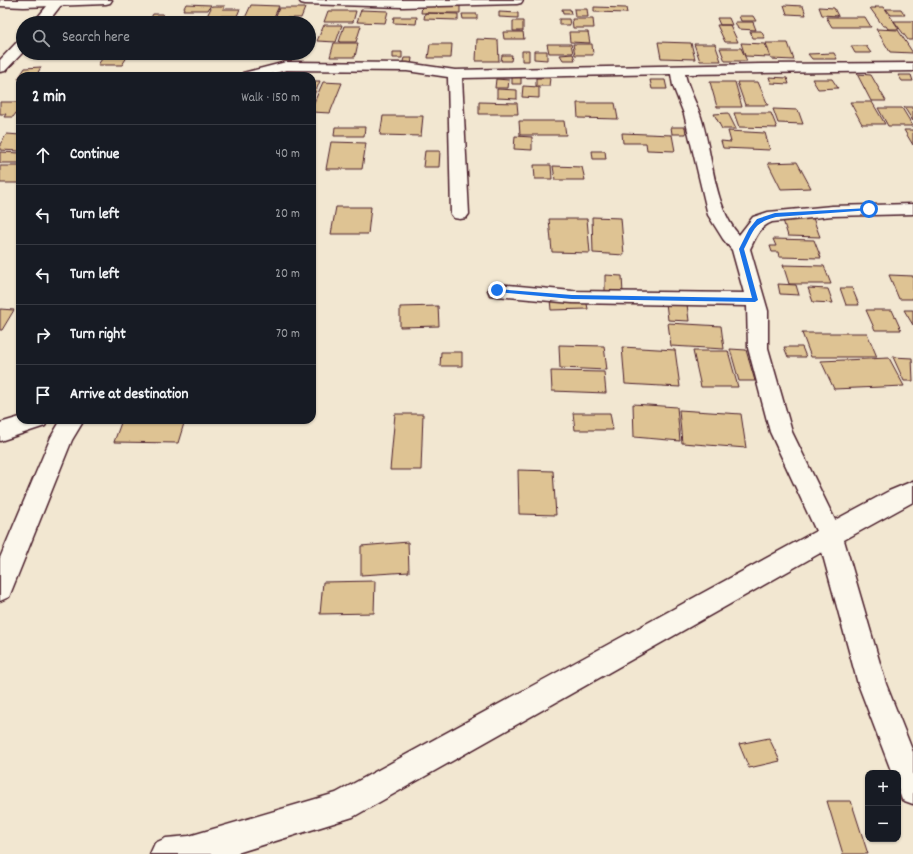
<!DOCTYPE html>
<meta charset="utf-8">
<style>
body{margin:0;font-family:Dekko,sans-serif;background:#242831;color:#f1f3f6}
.controls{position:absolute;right:12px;bottom:12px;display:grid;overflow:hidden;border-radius:8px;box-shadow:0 1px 3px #0004}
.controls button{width:36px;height:36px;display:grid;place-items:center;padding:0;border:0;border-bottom:1px solid #363941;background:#171b24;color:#f1f3f6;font:20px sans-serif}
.stop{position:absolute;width:12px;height:12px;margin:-9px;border:3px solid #1a73e8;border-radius:50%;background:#fff}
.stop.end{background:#1a73e8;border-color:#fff;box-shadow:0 1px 4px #0008}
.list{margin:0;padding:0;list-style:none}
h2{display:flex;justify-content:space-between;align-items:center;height:52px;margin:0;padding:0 16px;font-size:17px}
h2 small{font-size:13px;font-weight:400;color:#9ea1a6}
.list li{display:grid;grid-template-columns:26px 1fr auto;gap:12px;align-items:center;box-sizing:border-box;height:60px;padding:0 16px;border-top:1px solid #363941}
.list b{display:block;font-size:15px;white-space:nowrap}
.list em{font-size:13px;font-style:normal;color:#9ea1a6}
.icon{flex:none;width:22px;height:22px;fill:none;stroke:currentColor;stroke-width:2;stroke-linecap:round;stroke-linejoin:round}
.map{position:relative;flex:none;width:913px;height:854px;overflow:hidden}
.search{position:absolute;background:#171b24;box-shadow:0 1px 3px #0004;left:16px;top:16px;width:300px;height:44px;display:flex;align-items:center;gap:10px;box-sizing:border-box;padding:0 14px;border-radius:22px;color:#9ea1a6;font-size:15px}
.panel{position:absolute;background:#171b24;box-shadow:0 1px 3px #0004;left:16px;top:72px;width:300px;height:352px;border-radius:12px}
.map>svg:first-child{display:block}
.building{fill:#dec393;stroke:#4a1f2b}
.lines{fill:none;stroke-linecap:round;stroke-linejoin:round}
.street-casing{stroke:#4a1f2b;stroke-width:3}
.secondary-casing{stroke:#4a1f2b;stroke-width:3}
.street{fill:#fbf7ec;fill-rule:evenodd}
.secondary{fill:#fbf7ec;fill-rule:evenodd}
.route{fill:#1a73e8}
</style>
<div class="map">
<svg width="913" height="854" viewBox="0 0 913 854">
<rect width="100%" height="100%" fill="#f2e7d1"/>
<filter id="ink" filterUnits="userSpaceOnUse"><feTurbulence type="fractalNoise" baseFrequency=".025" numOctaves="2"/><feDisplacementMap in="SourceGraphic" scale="8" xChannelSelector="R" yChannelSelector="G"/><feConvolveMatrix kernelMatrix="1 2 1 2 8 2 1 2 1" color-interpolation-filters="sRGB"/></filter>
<g filter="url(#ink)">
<path class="building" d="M186 4 211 5 208 10H183Z
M251 5 279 6 273 19 245 18Z
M784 5 803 6 806 15 787 14Z
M212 6H225L223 9H240L237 16H207Z
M422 6H460V13H421Z
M594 7 626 8 627 13 594 12Z
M819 7 834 8 838 16 822 15Z
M875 7H884L899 29H888L886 26H883L870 8H876Z
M279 8H305L301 18H275Z
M562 9H570L571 14H563Z
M574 9H587L588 17H575Z
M886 9H901L905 15H891Z
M361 10 388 11 385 23 357 22Z
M328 11H356L353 22H324Z
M499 12 518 13V18L499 17Z
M425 13 458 14V20L424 19Z
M153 14H163L160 19H169L167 23H148Z
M462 14H477V19H463Z
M739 16H753L756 21H741Z
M394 17H417L416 24 393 23Z
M826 17H865L871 27H832Z
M717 18H729L732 25H720Z
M178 19 197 20 196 23H176Z
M559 19H569L570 25H559Z
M572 19H593L594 28H573Z
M204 21H226L225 23H203Z
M513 21H523V31H513Z
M894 21H913V40H908Z
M735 22H753L756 30 738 29Z
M324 25H342L336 42 317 41Z
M717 25H730L738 42H725Z
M344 26H361L356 42H339Z
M876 29 898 30 913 53 890 52Z
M750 31H761L765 38H753Z
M503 32H523L524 39H504Z
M569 32H588L590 43 570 42Z
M477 39 498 40 499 61H476Z
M658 42 691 43 695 59 661 58Z
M334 43H358L355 57H330Z
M741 43 765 44 770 57 745 56Z
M766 43H788L794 60 771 59Z
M430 44H452L451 58H428Z
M547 44H571L573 53H549Z
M573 44H592L593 55H575Z
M694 44H715L721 61H700Z
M851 46H866L871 53H855Z
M720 48H741L747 61H725Z
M522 51H529V61H522Z
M534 51H547V60L534 59Z
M393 52H402V58H393Z
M232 53H257L255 58 230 57Z
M274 53H285L283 59H272Z
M834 53 837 59H812L808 54Z
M105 54H129L122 65H98Z
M573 54 575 60H563L560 55Z
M502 55H512L511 61H501Z
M404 58H412L411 65H402Z
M41 67 36 76H20V79H18L25 68Z
M857 74 871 75 886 101H871Z
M898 75H911L913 81H902Z
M512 77H521V84H512Z
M769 77 787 78 789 84 771 83Z
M536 78H550L549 86H536Z
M496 79 509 80 508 88H495Z
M812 79H832L838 88 818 89Z
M650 80H665L667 89H652Z
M312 81H320L312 100Z
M323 82 342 83 330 113 312 112V107Z
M710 82H735L742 107H717Z
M737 82H758L768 105H745Z
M523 86 539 87V98L522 97Z
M497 89 517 90V99L497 98Z
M0 102H20V108L13 117H4L6 114H0Z
M479 102 517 103 518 114H479Z
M850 102H872L885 124H862Z
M577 103H615L618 119 578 118Z
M904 107H913V121Z
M878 108H902L913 126H888Z
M773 109 798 110 803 124 778 123Z
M728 113 736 129H722L714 114Z
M734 113H771L777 128 739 127Z
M383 116H423L421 136 380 135Z
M519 121H564L566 135H520Z
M335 127H365L364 136H334Z
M671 127H685L686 134H672Z
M904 130H913V145Z
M728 131 765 133 770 150 723 148 721 141 731 142Z
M622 133 672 135 675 151 647 150 646 143H623Z
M7 134 20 135V151L0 150V144Z
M515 136 532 137V150L514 149Z
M331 142 366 143 362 169H326Z
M425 151H440L439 167H423Z
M592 151H605L606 159H593Z
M0 152 20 153V163H0Z
M797 162 811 188 781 189 768 163Z
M534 165H551L552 179H535Z
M0 166H20V183H0Z
M553 166 582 167 585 180H555Z
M336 207H371L368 234H331Z
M592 217 621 218 624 255 593 253Z
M782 217 813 218 820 237 788 236Z
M549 219H587L590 253 552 252Z
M773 239 814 240 821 258 779 257 778 252H772L770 246H776Z
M783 265 824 266 831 284H789Z
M605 275 622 276 623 294 605 293Z
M889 275 913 276V299H899Z
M778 284 796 285 799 295 780 294Z
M808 288 828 289 833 303 813 302Z
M840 288H852L859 305H846Z
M550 299H586L588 309 551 310Z
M666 303 687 304 689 321 668 320Z
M438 306 439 326 400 327V307Z
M0 309 14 310 2 330H0Z
M866 310H892L901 330H875Z
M904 310H913V325Z
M668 323 721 326 724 349 671 346Z
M802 333H867L877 357H811Z
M559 345 604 346 607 370 560 368Z
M622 347 675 350 680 387 625 384Z
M784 347H802L806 357H788Z
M730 349 746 350 755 381H739Z
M693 351H728L738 387H701Z
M441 352H462V366H440Z
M893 357 912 358 913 381H904Z
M889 358 904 386 834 389 821 361Z
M551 371 604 372 606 393 552 391Z
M633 404 677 407 680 441 634 437Z
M679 410 741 414 746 448 682 443Z
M573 413H610L613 430H575Z
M395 414H423L421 470H390Z
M122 420H185L178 443 114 442Z
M518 470 553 471 556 515 519 514Z
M408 542 409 572 361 575V546Z
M375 581 374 613 320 614 323 582Z
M769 738 780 761 749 768 739 744Z
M827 801H851L868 854H843Z"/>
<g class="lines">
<defs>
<path id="street" d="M0 0H112L110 3 106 4 24 7 0 6Z
M299 0H523L521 3 517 4 402 7 305 4 301 3Z
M286 62 407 63 455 70 761 64 913 63V71L685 74C688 88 695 100 700 114 713 152 712 204 739 235L753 217 768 212 832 206 913 204V214L832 216 772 222C759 227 756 237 750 249L768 311V348L792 432 835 520 889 491 913 481V502L844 540 886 684 913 752V804L902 800 898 789V773H892L858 684 822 552 353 817 234 854H150L155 843 166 838 189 836 336 793 816 531 770 432 748 348 747 306 572 303 497 296 490 295 488 290 490 285 497 284 572 291 744 293 732 250 723 239 708 215 684 114 673 86 671 74 462 78 469 214 466 218 460 219 454 218 451 214 448 77 407 71 286 70 264 76H241L243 73Z
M20 417V420H48L45 426 0 441V423Z
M61 420H84L72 440 9 597 0 601V558L51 437Z"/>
<path id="secondary" d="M52 0H65L47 23H33Z
M23 40V52L5 71 0 72V60L18 41Z"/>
</defs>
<use href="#street" class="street-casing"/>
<use href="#secondary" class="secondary-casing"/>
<use href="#street" class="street"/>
<use href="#secondary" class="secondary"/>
</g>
</g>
<path class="route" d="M869 208H871V210L776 217C753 223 754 230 744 249L758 300 755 302 572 299 497 292 494 290 497 289 572 295 752 298 739 249 749 229 757 219 775 213Z"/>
</svg>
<div class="controls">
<button>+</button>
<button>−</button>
</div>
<div class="stop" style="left:869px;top:209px"></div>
<div class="stop end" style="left:497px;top:290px"></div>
<div class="search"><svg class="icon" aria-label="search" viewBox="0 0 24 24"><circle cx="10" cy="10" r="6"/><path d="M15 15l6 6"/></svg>Search here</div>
<section class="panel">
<h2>2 min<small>Walk · 150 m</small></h2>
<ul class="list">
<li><svg class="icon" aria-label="ahead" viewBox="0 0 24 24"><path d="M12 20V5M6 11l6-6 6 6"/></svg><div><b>Continue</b></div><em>40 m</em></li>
<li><svg class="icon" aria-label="left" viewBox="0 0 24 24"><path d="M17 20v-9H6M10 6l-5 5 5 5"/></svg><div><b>Turn left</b></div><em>20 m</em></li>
<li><svg class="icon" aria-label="left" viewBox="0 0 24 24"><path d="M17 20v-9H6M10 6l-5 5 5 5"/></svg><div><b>Turn left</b></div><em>20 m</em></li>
<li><svg class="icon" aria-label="right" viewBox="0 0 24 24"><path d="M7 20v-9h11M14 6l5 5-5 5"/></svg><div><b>Turn right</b></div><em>70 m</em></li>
<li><svg class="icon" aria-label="arrive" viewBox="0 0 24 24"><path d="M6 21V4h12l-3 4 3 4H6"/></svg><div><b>Arrive at destination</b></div></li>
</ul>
</section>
</div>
